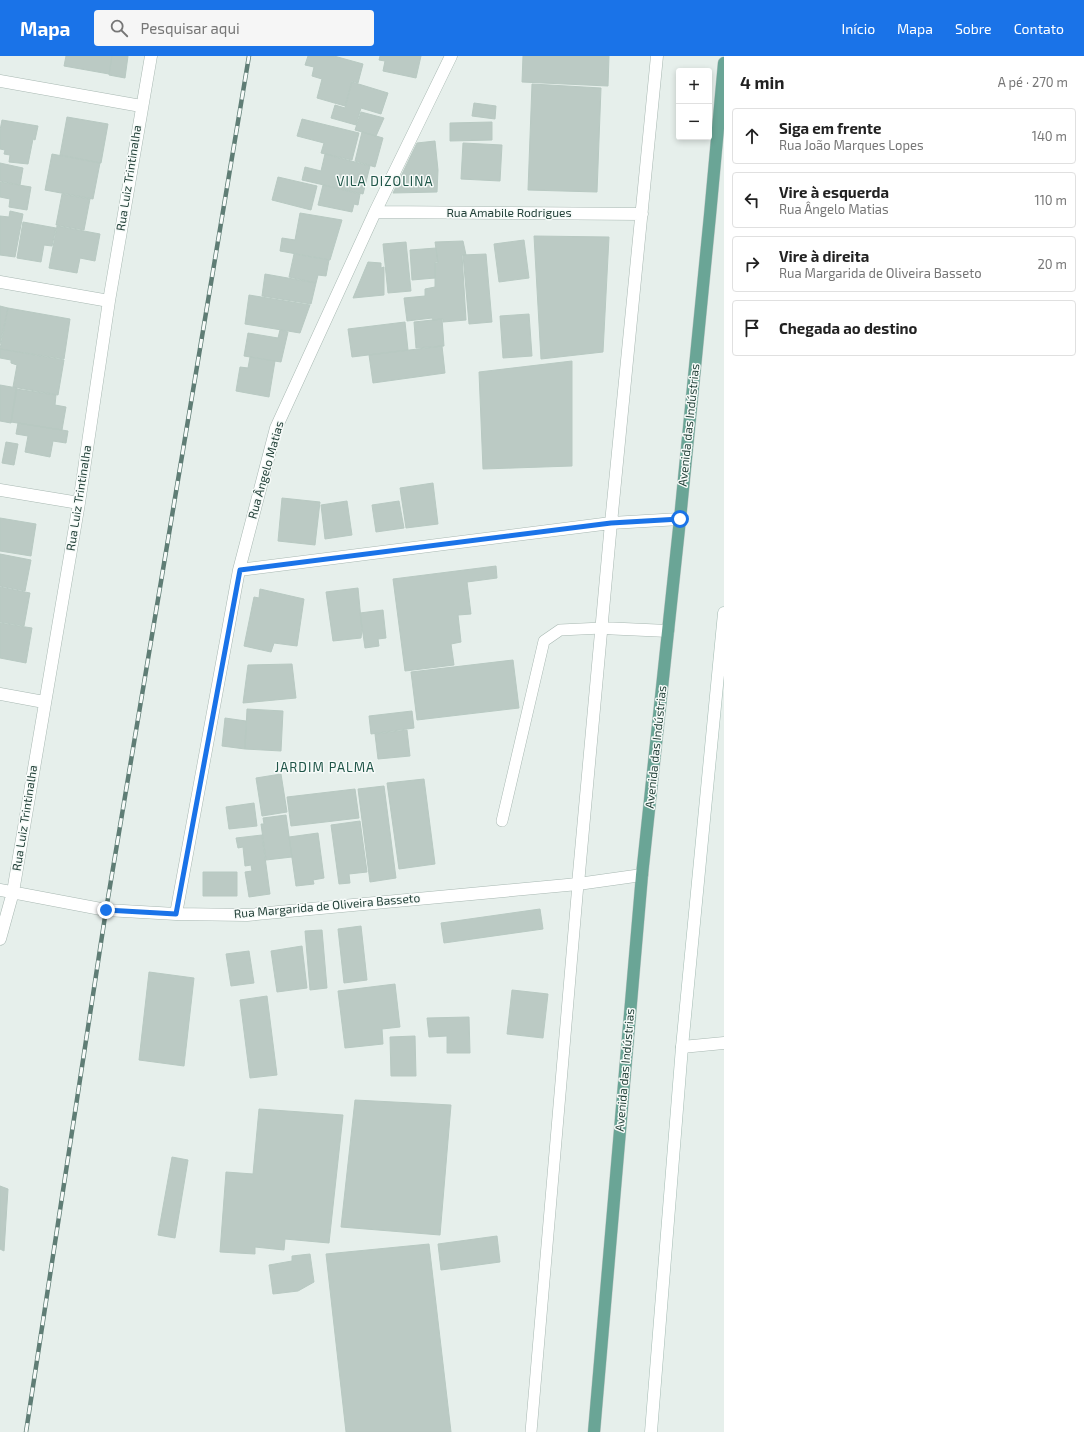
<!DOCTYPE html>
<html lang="pt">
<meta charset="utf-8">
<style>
body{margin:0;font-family:"Exo 2",sans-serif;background:#f6f6f6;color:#222}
.controls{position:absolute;right:12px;top:12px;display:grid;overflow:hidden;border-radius:4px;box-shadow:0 2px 6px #0003}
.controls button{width:36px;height:36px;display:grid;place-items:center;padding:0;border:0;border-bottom:1px solid #e0e0e0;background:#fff;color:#222;font:20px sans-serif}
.stop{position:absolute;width:12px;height:12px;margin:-9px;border:3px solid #1a73e8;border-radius:50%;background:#fff}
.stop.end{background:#1a73e8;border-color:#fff;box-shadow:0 1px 4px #0008}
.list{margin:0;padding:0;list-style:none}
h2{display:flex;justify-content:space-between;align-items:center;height:52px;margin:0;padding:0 16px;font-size:17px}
h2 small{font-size:13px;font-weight:400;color:#767676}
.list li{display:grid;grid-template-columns:26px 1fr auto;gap:12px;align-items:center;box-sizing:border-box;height:56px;margin:0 8px 8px;padding:0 8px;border:1px solid #e0e0e0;border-radius:4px}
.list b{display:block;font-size:15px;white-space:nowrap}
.list p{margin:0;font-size:13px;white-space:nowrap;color:#767676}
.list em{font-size:13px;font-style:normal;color:#767676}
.icon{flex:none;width:22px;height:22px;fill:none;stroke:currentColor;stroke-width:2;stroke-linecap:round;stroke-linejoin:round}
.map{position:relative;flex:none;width:724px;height:1376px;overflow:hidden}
header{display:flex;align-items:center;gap:24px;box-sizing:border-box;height:56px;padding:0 20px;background:#1a73e8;color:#fff}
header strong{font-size:19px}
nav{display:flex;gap:22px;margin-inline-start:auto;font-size:14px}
.search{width:280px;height:36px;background:#f6f6f6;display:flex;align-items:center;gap:10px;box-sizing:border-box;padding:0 14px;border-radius:4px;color:#767676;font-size:15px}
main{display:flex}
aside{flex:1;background:#fff}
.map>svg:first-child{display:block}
.building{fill:#bbcac4;stroke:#b8c9c2}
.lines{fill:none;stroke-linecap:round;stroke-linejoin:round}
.lane-casing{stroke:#a8b8b2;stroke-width:12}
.street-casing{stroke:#a8b8b2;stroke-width:13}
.secondary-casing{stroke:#a4bbb3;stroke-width:13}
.primary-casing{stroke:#c2cac8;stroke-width:13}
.lane{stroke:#fff;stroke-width:11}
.street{stroke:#fff;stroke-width:12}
.secondary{stroke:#fff;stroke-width:12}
.primary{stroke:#6aa596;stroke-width:12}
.rail-casing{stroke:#5f7d75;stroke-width:4.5}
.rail{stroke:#f7fbf9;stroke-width:3;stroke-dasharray:9;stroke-linecap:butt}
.route{stroke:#1a73e8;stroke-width:5}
.labels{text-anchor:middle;stroke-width:3;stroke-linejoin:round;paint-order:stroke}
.street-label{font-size:12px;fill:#24423a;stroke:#f7fbf9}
.neighbourhood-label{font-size:13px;letter-spacing:1px;fill:#1f5548;stroke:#f7fbf9}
</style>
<header>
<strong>Mapa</strong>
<div class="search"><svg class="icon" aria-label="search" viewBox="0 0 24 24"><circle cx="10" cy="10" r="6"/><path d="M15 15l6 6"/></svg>Pesquisar aqui</div>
<nav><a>Início</a><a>Mapa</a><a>Sobre</a><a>Contato</a></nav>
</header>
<main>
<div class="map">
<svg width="724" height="1376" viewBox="0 0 724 1376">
<rect width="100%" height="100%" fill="#e6efeb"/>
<path class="building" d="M66 0H112L109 18 64 10Z
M112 0H128L125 22 109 19Z
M308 0H334L363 8 358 27 352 25 345 50 317 42 322 23 312 20 314 11 305 9Z
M380 0H421L416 22 383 15 385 5 379 4Z
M523 0H609L608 30 522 26Z
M352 26 388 37 381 58 361 52 356 69 331 62 335 49 345 52Z
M532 28 601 32 597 136 528 134Z
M474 47 496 50 495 63 472 60Z
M361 56 384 62 376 80 355 74Z
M67 61 108 68 101 107 60 99Z
M302 63 359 77 352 104 321 97 324 87 297 80Z
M2 64 38 70 35 84 33 83 28 108 9 106 10 99 4 98 5 94 0 93V74Z
M492 66V84L450 85V67Z
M362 76 383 82 375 111 355 105Z
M435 85 438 114 437 136 393 137 417 87Z
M463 87 502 89 500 125 461 123Z
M52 98 100 107 93 143 45 134Z
M325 98 370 110 363 138 302 124 305 111 321 115Z
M0 107 23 112 20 129 0 125Z
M278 121 317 130 311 154 272 144Z
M0 126 31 131 27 154 9 151 10 143 0 141Z
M323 129 360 138 358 149 354 148 352 156 318 149Z
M62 138 90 143 84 174 56 169Z
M10 155 23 158 15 201 0 199V160L9 161Z
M300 157 342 164 330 204 280 195 282 182 295 184Z
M23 166 56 172 52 190 44 189 41 206 17 202Z
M57 170 100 178 95 205 80 202 77 217 49 212Z
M534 180 609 181 603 296 541 303Z
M524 184 529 222 499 226 494 188Z
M463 185 466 199H462L466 264 443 266V263L433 264 432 262 407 265 404 242 425 240V233L435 231V207H438L435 186Z
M406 186 411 235 388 237 383 188Z
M436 192 438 206H435V222L412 224 410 194Z
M294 198 329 204 326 220 318 219 316 227 289 221Z
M486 198 492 266 469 268 463 199Z
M368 206 381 207V212L384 211V239L353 242Z
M265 218 316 227 311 248 262 240Z
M249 239 310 249 300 277 245 268Z
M0 250 8 252 0 288Z
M8 252 70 263 64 303 0 293Z
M529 258 532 300 503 302 500 260Z
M442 263 444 290 416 292 414 266Z
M405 266 408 294 352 301 348 273Z
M280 274 288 276 281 306 244 300 248 277 278 282Z
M442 290 445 317 373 327 369 299Z
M0 293 64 304 58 339 13 331 17 309 11 307V304L0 302Z
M250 301 275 305 269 341 236 335 240 311 248 312Z
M572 305V410L483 413 479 316Z
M0 329 17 332 11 367 0 365Z
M16 333 56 339 55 349 66 351 62 374 11 366Z
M18 367 68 375 66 387 53 385 50 401 25 396 28 380 16 378Z
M6 386 18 388 14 409 2 407Z
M433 427 438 468 406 472 400 432Z
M282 442 320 446 315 489 278 485Z
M347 445 352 479 325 483 321 449Z
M399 445 404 472 376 476 372 449Z
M0 462 36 468 31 500 0 495Z
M0 498 31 504 25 535 0 530Z
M496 510 497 522 467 526 471 558 458 559 461 586 451 588 454 609 405 615 393 523Z
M0 531 30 537 24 570 0 566Z
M358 532 362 574 361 582 333 585 326 536Z
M260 533 304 543 297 590 274 587 271 596 244 590 254 541 259 542Z
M383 554 386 582 378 583 379 590 365 592 360 557Z
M0 567 32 572 26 607 0 602Z
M513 604 519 652 417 664 411 616Z
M292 608 296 642 243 647 248 609Z
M247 653 283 655 281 695 245 693Z
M412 655 414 672 371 678 369 660Z
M225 662 246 665 245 693 222 690Z
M407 674 410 700 378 703 375 678Z
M281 718 287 756 262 760 256 722Z
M424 723 435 808 399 813 387 727Z
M384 730 396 822 370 826 358 733Z
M355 733 359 762 291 770 287 741Z
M254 747 257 770 229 773 226 751Z
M286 759 292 801 266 804 261 768H264L263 762Z
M360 765 367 816 349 818 350 827 339 828 331 769Z
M318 777 324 822 313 824 314 828 296 830 289 781Z
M262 779 270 838 249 841 245 816 252 815 251 809 245 810 243 791 238 792 236 782Z
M203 816H237V840H203Z
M540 853 543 873 444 887 441 867Z
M361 870 367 924 344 927 338 873Z
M322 874 327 932 310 934 305 875Z
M302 890 307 932 277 936 271 895Z
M249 895 254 927 231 930 226 898Z
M149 916 194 922 184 1010 139 1004Z
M395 928 400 971 382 973 383 988 345 992 338 935Z
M512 934 548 938 543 982 507 978Z
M267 940 277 1019 250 1022 240 944Z
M469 961 470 997H447V980L429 981 427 962Z
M415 980 416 1020H391L390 981Z
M355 1044 451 1049 440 1179 341 1171Z
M259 1053 343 1059 329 1187 285 1183 284 1194 255 1191V1198L220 1196 226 1116 253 1118Z
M172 1101 188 1104 175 1182 158 1179Z
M0 1130 8 1133 4 1195 0 1193Z
M497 1180 500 1206 441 1214 438 1188Z
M429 1188 451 1376H346L326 1198Z
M310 1198 314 1226 298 1235 273 1238 269 1209 292 1205V1200Z"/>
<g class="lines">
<defs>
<path id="lane" d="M502 765 544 585 560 574 602 572
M531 1376 578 828"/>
<path id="street" d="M0 25 141 50
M375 156 642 158
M0 226 109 245
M0 434 79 447
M239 514 611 467 680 463
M602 572 668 575
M0 638 44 646
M578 828 611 467 657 0
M0 834 106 854 176 858 247 859 578 828 642 819
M176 858 239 514 276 372 375 156 451 0
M0 883 13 836 79 447 109 245 151 0
M682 991 724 987"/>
<path id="secondary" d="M651 1376 682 991 724 557"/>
<path id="primary" d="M594 1376 642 819 680 463 710 159 724 7"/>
</defs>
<use href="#lane" class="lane-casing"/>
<use href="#street" class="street-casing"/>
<use href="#secondary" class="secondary-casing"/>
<use href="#primary" class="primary-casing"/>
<use href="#lane" class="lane"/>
<use href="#street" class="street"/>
<use href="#secondary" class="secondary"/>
<use href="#primary" class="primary"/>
<defs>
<path id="rail" d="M26 1376 106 854 249 0"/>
</defs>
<use href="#rail" class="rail-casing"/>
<use href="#rail" class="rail"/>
</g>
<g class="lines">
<path class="route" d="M106 854 176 858 240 514 611 467 680 463"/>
</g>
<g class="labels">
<g class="street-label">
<text transform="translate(129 122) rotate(-81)" y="4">Rua Luiz Trintinalha</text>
<text x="509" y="161">Rua Amabile Rodrigues</text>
<text transform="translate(689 369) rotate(-84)" y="4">Avenida das Indústrias</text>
<text transform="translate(266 414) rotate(-74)" y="4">Rua Ângelo Matias</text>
<text transform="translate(79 442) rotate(-81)" y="4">Rua Luiz Trintinalha</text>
<text transform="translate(656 691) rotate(-84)" y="4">Avenida das Indústrias</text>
<text transform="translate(25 762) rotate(-81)" y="4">Rua Luiz Trintinalha</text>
<text transform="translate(327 850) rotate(-5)" y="4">Rua Margarida de Oliveira Basseto</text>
<text transform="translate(625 1014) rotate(-85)" y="4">Avenida das Indústrias</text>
</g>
<g class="neighbourhood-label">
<text x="385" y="130">VILA DIZOLINA</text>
<text x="325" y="716">JARDIM PALMA</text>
</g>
</g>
</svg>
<div class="controls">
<button>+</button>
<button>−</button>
</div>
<div class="stop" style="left:680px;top:463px"></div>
<div class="stop end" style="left:106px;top:854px"></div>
</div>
<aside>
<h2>4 min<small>A pé · 270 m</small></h2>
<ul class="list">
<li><svg class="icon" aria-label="ahead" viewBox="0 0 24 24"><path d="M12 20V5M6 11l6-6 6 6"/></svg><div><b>Siga em frente</b><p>Rua João Marques Lopes</p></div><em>140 m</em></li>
<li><svg class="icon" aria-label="left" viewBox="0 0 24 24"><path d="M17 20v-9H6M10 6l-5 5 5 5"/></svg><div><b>Vire à esquerda</b><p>Rua Ângelo Matias</p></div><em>110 m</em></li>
<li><svg class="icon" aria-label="right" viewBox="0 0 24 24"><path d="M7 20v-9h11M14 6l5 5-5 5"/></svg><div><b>Vire à direita</b><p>Rua Margarida de Oliveira Basseto</p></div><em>20 m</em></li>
<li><svg class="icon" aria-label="arrive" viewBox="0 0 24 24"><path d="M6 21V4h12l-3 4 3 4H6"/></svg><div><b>Chegada ao destino</b></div></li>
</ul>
</aside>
</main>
